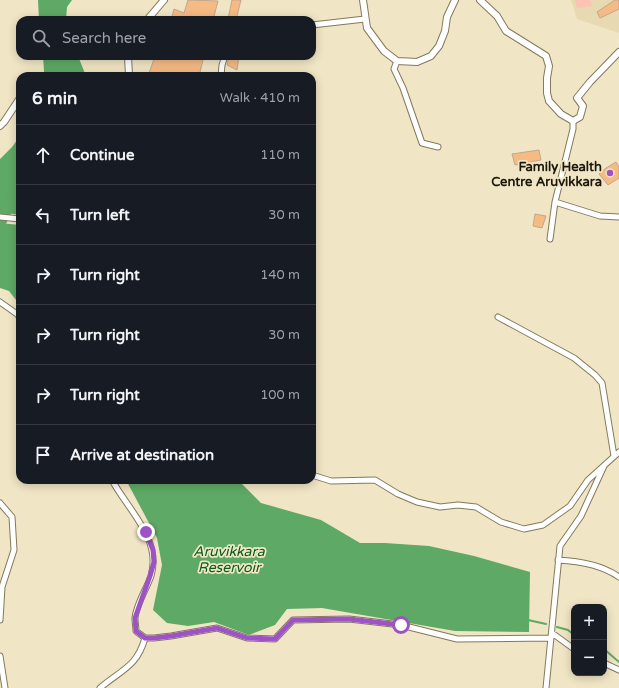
<!DOCTYPE html>
<meta charset="utf-8">
<style>
body{margin:0;font-family:"Varela Round",sans-serif;background:#20242c;color:#f1f3f6}
.controls{position:absolute;right:12px;bottom:12px;display:grid;overflow:hidden;border-radius:8px;box-shadow:0 2px 10px #0003}
.controls button{width:36px;height:36px;display:grid;place-items:center;padding:0;border:0;border-bottom:1px solid #363941;background:#171b24;color:#f1f3f6;font:20px sans-serif}
.stop{position:absolute;width:12px;height:12px;margin:-9px;border:3px solid #9e53c5;border-radius:50%;background:#fff}
.stop.end{background:#9e53c5;border-color:#fff;box-shadow:0 1px 4px #0008}
.list{margin:0;padding:0;list-style:none}
h2{display:flex;justify-content:space-between;align-items:center;height:52px;margin:0;padding:0 16px;font-size:17px}
h2 small{font-size:13px;font-weight:400;color:#9ea1a6}
.list li{display:grid;grid-template-columns:26px 1fr auto;gap:12px;align-items:center;box-sizing:border-box;height:60px;padding:0 16px;border-top:1px solid #363941}
.list b{display:block;font-size:15px;white-space:nowrap}
.list em{font-size:13px;font-style:normal;color:#9ea1a6}
.icon{flex:none;width:22px;height:22px;fill:none;stroke:currentColor;stroke-width:2;stroke-linecap:round;stroke-linejoin:round}
.map{position:relative;flex:none;width:619px;height:688px;overflow:hidden}
.search{position:absolute;background:#171b24;box-shadow:0 2px 10px #0003;left:16px;top:16px;width:300px;height:44px;display:flex;align-items:center;gap:10px;box-sizing:border-box;padding:0 14px;border-radius:12px;color:#9ea1a6;font-size:15px}
.panel{position:absolute;background:#171b24;box-shadow:0 2px 10px #0003;left:16px;top:72px;width:300px;height:412px;border-radius:12px}
.map>svg:first-child{display:block}
.built{fill:#e7d9b2}
.green{fill:#fbc3b4}
.water{fill:#5ea965}
.lines{fill:none;stroke-linecap:round;stroke-linejoin:round}
.stream{stroke:#5ea965;stroke-width:2}
.river{stroke:#5ea965;stroke-width:11}
.building{fill:#f6ba83;stroke:#c1a790}
.minor-casing{stroke:#83795c;stroke-width:7}
.tertiary-casing{stroke:#83795c;stroke-width:8}
.minor{stroke:#fff;stroke-width:5}
.tertiary{stroke:#fff;stroke-width:6}
.route{stroke:#9e53c5;stroke-width:5}
.poi-dot{fill:#9e53c5;stroke:#f0e5c4;stroke-width:1.5}
.labels{text-anchor:middle;stroke-width:3.5;stroke-linejoin:round;paint-order:stroke}
.poi-label{font-size:13px;font-weight:bold;fill:#1b170b;stroke:#f0e5c4;text-anchor:end}
.water-label{font-size:14px;font-style:italic;fill:#055c1c;stroke:#f0e5c4}
</style>
<div class="map">
<svg width="619" height="688" viewBox="0 0 619 688">
<rect width="100%" height="100%" fill="#f0e5c4"/>
<path class="built" d="M571 0H619V33L577 19Z"/>
<path class="green" d="M575 0H590L592 6 577 8Z"/>
<path class="water" d="M38 0H72L67 7 66 20H39Z
M43 56H78L86 76H43L44 71Z
M20 136V215L0 212V159L12 147Z
M0 223 20 225V305L9 291 0 288Z
M126 480H238L261 503 321 520 360 543H385L429 546 474 556 530 572 529 632 455 631 322 608 287 609 275 625 249 635 214 622 188 626 167 623 153 610 162 565 157 538Z"/>
<g class="lines">
<path class="stream" d="M528 620 546 624
M557 627 568 630 574 635
M604 649 619 662"/>
<path class="river" d="M0 224 20 182"/>
</g>
<path class="building" d="M188 0 218 1 214 16 224 20H171L174 9 184 13Z
M232 0H241L236 20 228 19Z
M615 0H619V9L600 18 597 12Z
M155 56H204L199 76H148Z
M229 56H239L237 70 227 65Z
M539 150 541 160 515 165 512 154Z
M616 162 619 167V178L608 185 599 174 606 168Z
M535 214 546 216 542 228 533 226Z"/>
<g class="lines">
<defs>
<path id="minor" d="M312 25 365 19
M397 61 394 69 403 88 422 143 438 147
M221 76 222 65 225 56
M555 202 600 216 619 217
M0 217 20 219
M550 239 555 202 573 129V121
M0 302 17 314 20 318
M498 317 574 358 595 375 602 383 614 456
M312 475 331 481 375 480 398 494 417 502 440 507 458 505 476 507 501 522 524 529 543 525 570 506 588 480 619 452
M112 480C128 510 162 539 151 576 147 588 135 607 135 619 135 623 136 627 136 631L145 638H154L171 636 217 628 247 638 275 639 293 620 349 619 401 625 457 639 551 638
M0 503 12 517 14 550 2 587 0 620
M558 560C579 561 602 565 619 577
M552 633 574 649
M0 656 5 688
M604 663 619 670
M100 688C121 670 137 667 145 638
M546 688 560 546 581 516 604 466"/>
<path id="tertiary" d="M363 0 367 28 384 51 397 61 417 62 431 56 439 46 445 31 447 17 455 0
M480 0 497 16 506 31 546 56 549 66 547 78V93L549 101 561 114 573 121 580 117 583 106 577 98 590 82 619 52
M147 20 164 0
M128 56 129 76
M0 126 4 122 20 98"/>
</defs>
<use href="#minor" class="minor-casing"/>
<use href="#tertiary" class="tertiary-casing"/>
<use href="#minor" class="minor"/>
<use href="#tertiary" class="tertiary"/>
</g>
<g class="lines">
<path class="route" d="M146 532 153 550 154 562 150 576 135 618 136 631 145 638H154L171 636 217 628 247 638 275 639 293 620 349 619 401 625"/>
</g>
<circle class="poi-dot" cx="610" cy="173" r="4"/>
<g class="labels">
<g class="poi-label">
<text x="602" y="171">Family Health<tspan x="602" dy="15">Centre Aruvikkara</tspan></text>
</g>
<g class="water-label">
<text x="229" y="556">Aruvikkara<tspan x="229" dy="16">Reservoir</tspan></text>
</g>
</g>
</svg>
<div class="controls">
<button>+</button>
<button>−</button>
</div>
<div class="stop" style="left:401px;top:625px"></div>
<div class="stop end" style="left:146px;top:532px"></div>
<div class="search"><svg class="icon" aria-label="search" viewBox="0 0 24 24"><circle cx="10" cy="10" r="6"/><path d="M15 15l6 6"/></svg>Search here</div>
<section class="panel">
<h2>6 min<small>Walk · 410 m</small></h2>
<ul class="list">
<li><svg class="icon" aria-label="ahead" viewBox="0 0 24 24"><path d="M12 20V5M6 11l6-6 6 6"/></svg><div><b>Continue</b></div><em>110 m</em></li>
<li><svg class="icon" aria-label="left" viewBox="0 0 24 24"><path d="M17 20v-9H6M10 6l-5 5 5 5"/></svg><div><b>Turn left</b></div><em>30 m</em></li>
<li><svg class="icon" aria-label="right" viewBox="0 0 24 24"><path d="M7 20v-9h11M14 6l5 5-5 5"/></svg><div><b>Turn right</b></div><em>140 m</em></li>
<li><svg class="icon" aria-label="right" viewBox="0 0 24 24"><path d="M7 20v-9h11M14 6l5 5-5 5"/></svg><div><b>Turn right</b></div><em>30 m</em></li>
<li><svg class="icon" aria-label="right" viewBox="0 0 24 24"><path d="M7 20v-9h11M14 6l5 5-5 5"/></svg><div><b>Turn right</b></div><em>100 m</em></li>
<li><svg class="icon" aria-label="arrive" viewBox="0 0 24 24"><path d="M6 21V4h12l-3 4 3 4H6"/></svg><div><b>Arrive at destination</b></div></li>
</ul>
</section>
</div>
